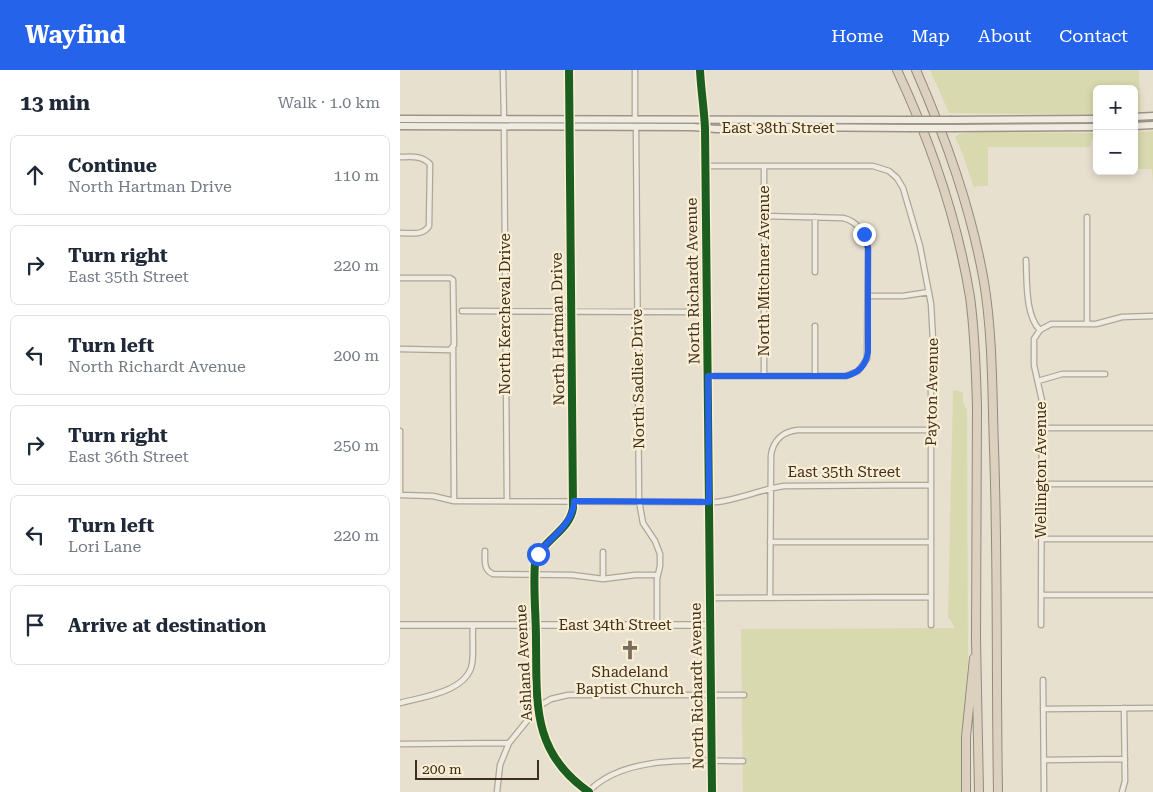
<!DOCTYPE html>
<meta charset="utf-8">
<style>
body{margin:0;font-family:"Roboto Serif",serif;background:#f6f6f7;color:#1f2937}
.controls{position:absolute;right:15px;top:15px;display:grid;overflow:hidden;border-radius:8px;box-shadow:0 2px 8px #0003}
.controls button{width:45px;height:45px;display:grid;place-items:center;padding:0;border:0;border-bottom:1px solid #e0e1e3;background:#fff;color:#1f2937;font:25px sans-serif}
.scale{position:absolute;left:15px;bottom:12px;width:124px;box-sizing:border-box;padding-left:5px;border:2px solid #3f2d1d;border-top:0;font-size:14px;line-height:18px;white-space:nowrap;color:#3f2d1d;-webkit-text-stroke:4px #faefd4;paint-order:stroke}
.stop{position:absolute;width:15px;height:15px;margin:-11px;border:4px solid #2563eb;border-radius:50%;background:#fff}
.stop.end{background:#2563eb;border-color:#fff;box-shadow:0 1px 5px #0008}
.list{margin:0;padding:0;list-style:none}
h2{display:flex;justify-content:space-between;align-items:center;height:65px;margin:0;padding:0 20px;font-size:21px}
h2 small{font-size:16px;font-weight:400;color:#747a83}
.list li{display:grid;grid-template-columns:32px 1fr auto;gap:15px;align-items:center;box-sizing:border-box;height:80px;margin:0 10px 10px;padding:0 10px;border:1px solid #e0e1e3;border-radius:8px}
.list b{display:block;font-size:19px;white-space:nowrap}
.list p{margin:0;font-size:16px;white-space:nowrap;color:#747a83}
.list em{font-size:16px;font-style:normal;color:#747a83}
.icon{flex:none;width:28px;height:28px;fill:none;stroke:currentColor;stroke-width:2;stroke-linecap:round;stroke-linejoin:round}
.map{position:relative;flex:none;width:753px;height:722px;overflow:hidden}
header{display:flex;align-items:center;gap:30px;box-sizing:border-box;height:70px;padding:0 25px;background:#2563eb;color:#fff}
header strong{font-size:24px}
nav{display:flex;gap:28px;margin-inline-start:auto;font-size:18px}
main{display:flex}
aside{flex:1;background:#fff}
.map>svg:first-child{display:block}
.green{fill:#d9d9af}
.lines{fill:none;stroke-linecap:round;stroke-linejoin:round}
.minor-casing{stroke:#aea597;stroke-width:7}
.tertiary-casing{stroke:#aea597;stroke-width:8}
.secondary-casing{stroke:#9d9486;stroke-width:9}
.motorway-casing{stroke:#938a7e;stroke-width:10}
.minor{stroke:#f0ebe1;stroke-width:4.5}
.tertiary{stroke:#f0ebe1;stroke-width:5.5}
.secondary{stroke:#f0ebe1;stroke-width:6}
.motorway{stroke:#dcd1be;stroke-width:8}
.secondary-bridge-casing{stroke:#9d9486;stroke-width:9;stroke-linecap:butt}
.secondary-bridge{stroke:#f0ebe1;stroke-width:6}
.cycleway-casing{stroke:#faefd4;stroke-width:11}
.cycleway{stroke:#1b5e20;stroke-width:8}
.route{stroke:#2563eb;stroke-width:6}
.labels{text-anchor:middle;stroke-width:4.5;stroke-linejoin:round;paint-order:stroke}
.street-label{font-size:15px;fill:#3f2d1d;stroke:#faefd4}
.poi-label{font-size:15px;fill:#3f2d1d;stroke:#faefd4}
</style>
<header>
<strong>Wayfind</strong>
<nav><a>Home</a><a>Map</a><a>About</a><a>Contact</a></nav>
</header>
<main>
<aside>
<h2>13 min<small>Walk · 1.0 km</small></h2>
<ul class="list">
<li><svg class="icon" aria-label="ahead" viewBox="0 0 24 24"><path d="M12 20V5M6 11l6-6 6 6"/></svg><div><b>Continue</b><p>North Hartman Drive</p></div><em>110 m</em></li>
<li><svg class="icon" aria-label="right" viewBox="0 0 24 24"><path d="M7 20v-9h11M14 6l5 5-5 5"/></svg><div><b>Turn right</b><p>East 35th Street</p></div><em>220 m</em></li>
<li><svg class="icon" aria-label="left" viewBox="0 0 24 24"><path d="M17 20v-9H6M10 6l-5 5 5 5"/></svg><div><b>Turn left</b><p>North Richardt Avenue</p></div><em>200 m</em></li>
<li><svg class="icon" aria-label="right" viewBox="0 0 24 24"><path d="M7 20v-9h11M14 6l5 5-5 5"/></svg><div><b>Turn right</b><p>East 36th Street</p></div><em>250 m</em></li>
<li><svg class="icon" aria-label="left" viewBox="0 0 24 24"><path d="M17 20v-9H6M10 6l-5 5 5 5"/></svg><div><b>Turn left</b><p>Lori Lane</p></div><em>220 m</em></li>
<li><svg class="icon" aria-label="arrive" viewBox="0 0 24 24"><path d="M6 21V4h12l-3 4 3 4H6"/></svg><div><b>Arrive at destination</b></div></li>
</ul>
</aside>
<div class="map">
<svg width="753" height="722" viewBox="0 0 753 722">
<rect width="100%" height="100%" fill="#e8e0ce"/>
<path class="green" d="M530 0H739L740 43H734V19H697V45L549 43Z
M753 61V112L752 99H734V62Z
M572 62 697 63V69L691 70 690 77H588V116H577L574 118 563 85 555 67 559 64Z
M553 320 563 322V332L567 340 568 590 562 674V722H343L341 559 555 558 548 546Z"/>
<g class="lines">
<defs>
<path id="minor" d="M103 0 104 49
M169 0 173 438C170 461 140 471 135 493 133 519 136 544 136 570 137 632 131 682 189 722
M235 0V49
M300 0 301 21 305 49
M104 56 107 431
M236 57 239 431 243 453 255 471 260 484V496L257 509V555
M0 87C11 87 21 85 30 94L29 156C23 166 11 163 0 163
M305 96H473L489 101 497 108 503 118 520 176 531 234 533 270 531 311V555
M364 96V306
M687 147V253
M626 190C627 210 625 246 640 260
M415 202V147
M0 208H50L53 210 54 275 50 280 0 279
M468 226H503L529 222
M62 241 307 242
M415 256V306
M53 277 54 431
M308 306H446L458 301 467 289 468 178C466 164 457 151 443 148L364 146
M638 311 662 304H705
M642 358H753
M0 361V425
M642 414H753
M0 425 33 426 54 431 317 432C341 429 361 419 384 416L531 415
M642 469H753
M370 472H531
M85 481C85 490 83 500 93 504L172 505 203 509 235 505H258
M203 509V482
M642 525H753
M370 527 371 385C373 371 382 362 397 360H531
M310 528 531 527
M641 555 642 331 634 295V269L640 260 651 254H696L722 247 753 246
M643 610 644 722
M0 633C22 627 67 622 72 594 74 582 72 568 73 555
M643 639 753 638
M0 674 109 673 139 636 151 629 168 625H344
M644 690 725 689
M97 722 100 695 109 673
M188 722C224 684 295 691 343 691
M722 722 725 711 724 638"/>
<path id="tertiary" d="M305 49 312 722
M0 555H310"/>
<path id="secondary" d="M734 47 753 46
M0 49 506 50
M552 50 697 49
M0 56 293 57 317 59 376 57 509 58
M734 56 753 55
M555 58 697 57"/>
<path id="motorway" d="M497 0C531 73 557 147 570 227 575 263 576 300 577 336L576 569 579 722
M516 0C546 69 571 138 584 212 593 267 592 322 594 378 598 493 596 607 598 722
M566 722V667L574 588"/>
</defs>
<use href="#minor" class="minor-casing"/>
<use href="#tertiary" class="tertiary-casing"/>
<use href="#secondary" class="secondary-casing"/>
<use href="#motorway" class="motorway-casing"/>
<use href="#minor" class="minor"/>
<use href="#tertiary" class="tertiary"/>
<use href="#secondary" class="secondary"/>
<use href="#motorway" class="motorway"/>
<defs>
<path id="secondary-bridge" d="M506 50H552
M509 58H555"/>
</defs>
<use href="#secondary-bridge" class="secondary-bridge-casing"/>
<use href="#secondary-bridge" class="secondary-bridge"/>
<defs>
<path id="cycleway" d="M169 0 173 438C170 461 140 471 135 493 133 519 136 544 136 570 137 632 131 682 189 722
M300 0C301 20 304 38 305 58L312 722"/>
</defs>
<use href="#cycleway" class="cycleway-casing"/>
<use href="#cycleway" class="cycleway"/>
</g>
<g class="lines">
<path class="route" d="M138 484C150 467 174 454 174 431L309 432 308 306H446C459 303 466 295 468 282V178L464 164"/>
</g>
<defs>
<symbol id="church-bare" viewBox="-9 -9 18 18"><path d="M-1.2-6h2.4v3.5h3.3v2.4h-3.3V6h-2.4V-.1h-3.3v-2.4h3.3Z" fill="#7a6c5b" stroke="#faefd4" stroke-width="2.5" paint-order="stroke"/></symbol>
</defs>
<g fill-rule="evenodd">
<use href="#church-bare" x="216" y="566" width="28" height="28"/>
</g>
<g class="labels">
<g class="street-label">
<text x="378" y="63">East 38th Street</text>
<text transform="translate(364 201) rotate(-90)" y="5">North Mitchner Avenue</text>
<text transform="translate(293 211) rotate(-91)" y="5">North Richardt Avenue</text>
<text transform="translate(105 244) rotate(-90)" y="5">North Kercheval Drive</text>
<text transform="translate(158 259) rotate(-91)" y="5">North Hartman Drive</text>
<text transform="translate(238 309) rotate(-91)" y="5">North Sadlier Drive</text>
<text transform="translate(532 322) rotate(-89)" y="5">Payton Avenue</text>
<text transform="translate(641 400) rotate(-90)" y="5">Wellington Avenue</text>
<text x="444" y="407">East 35th Street</text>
<text x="215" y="560">East 34th Street</text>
<text transform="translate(124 593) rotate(-93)" y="5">Ashland Avenue</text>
<text transform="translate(297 616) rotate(-91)" y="5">North Richardt Avenue</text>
</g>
<g class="poi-label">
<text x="230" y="607">Shadeland<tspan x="230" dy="17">Baptist Church</tspan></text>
</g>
</g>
</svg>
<div class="controls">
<button>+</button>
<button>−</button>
</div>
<div class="scale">200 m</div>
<div class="stop" style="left:138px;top:484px"></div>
<div class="stop end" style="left:464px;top:164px"></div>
</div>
</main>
